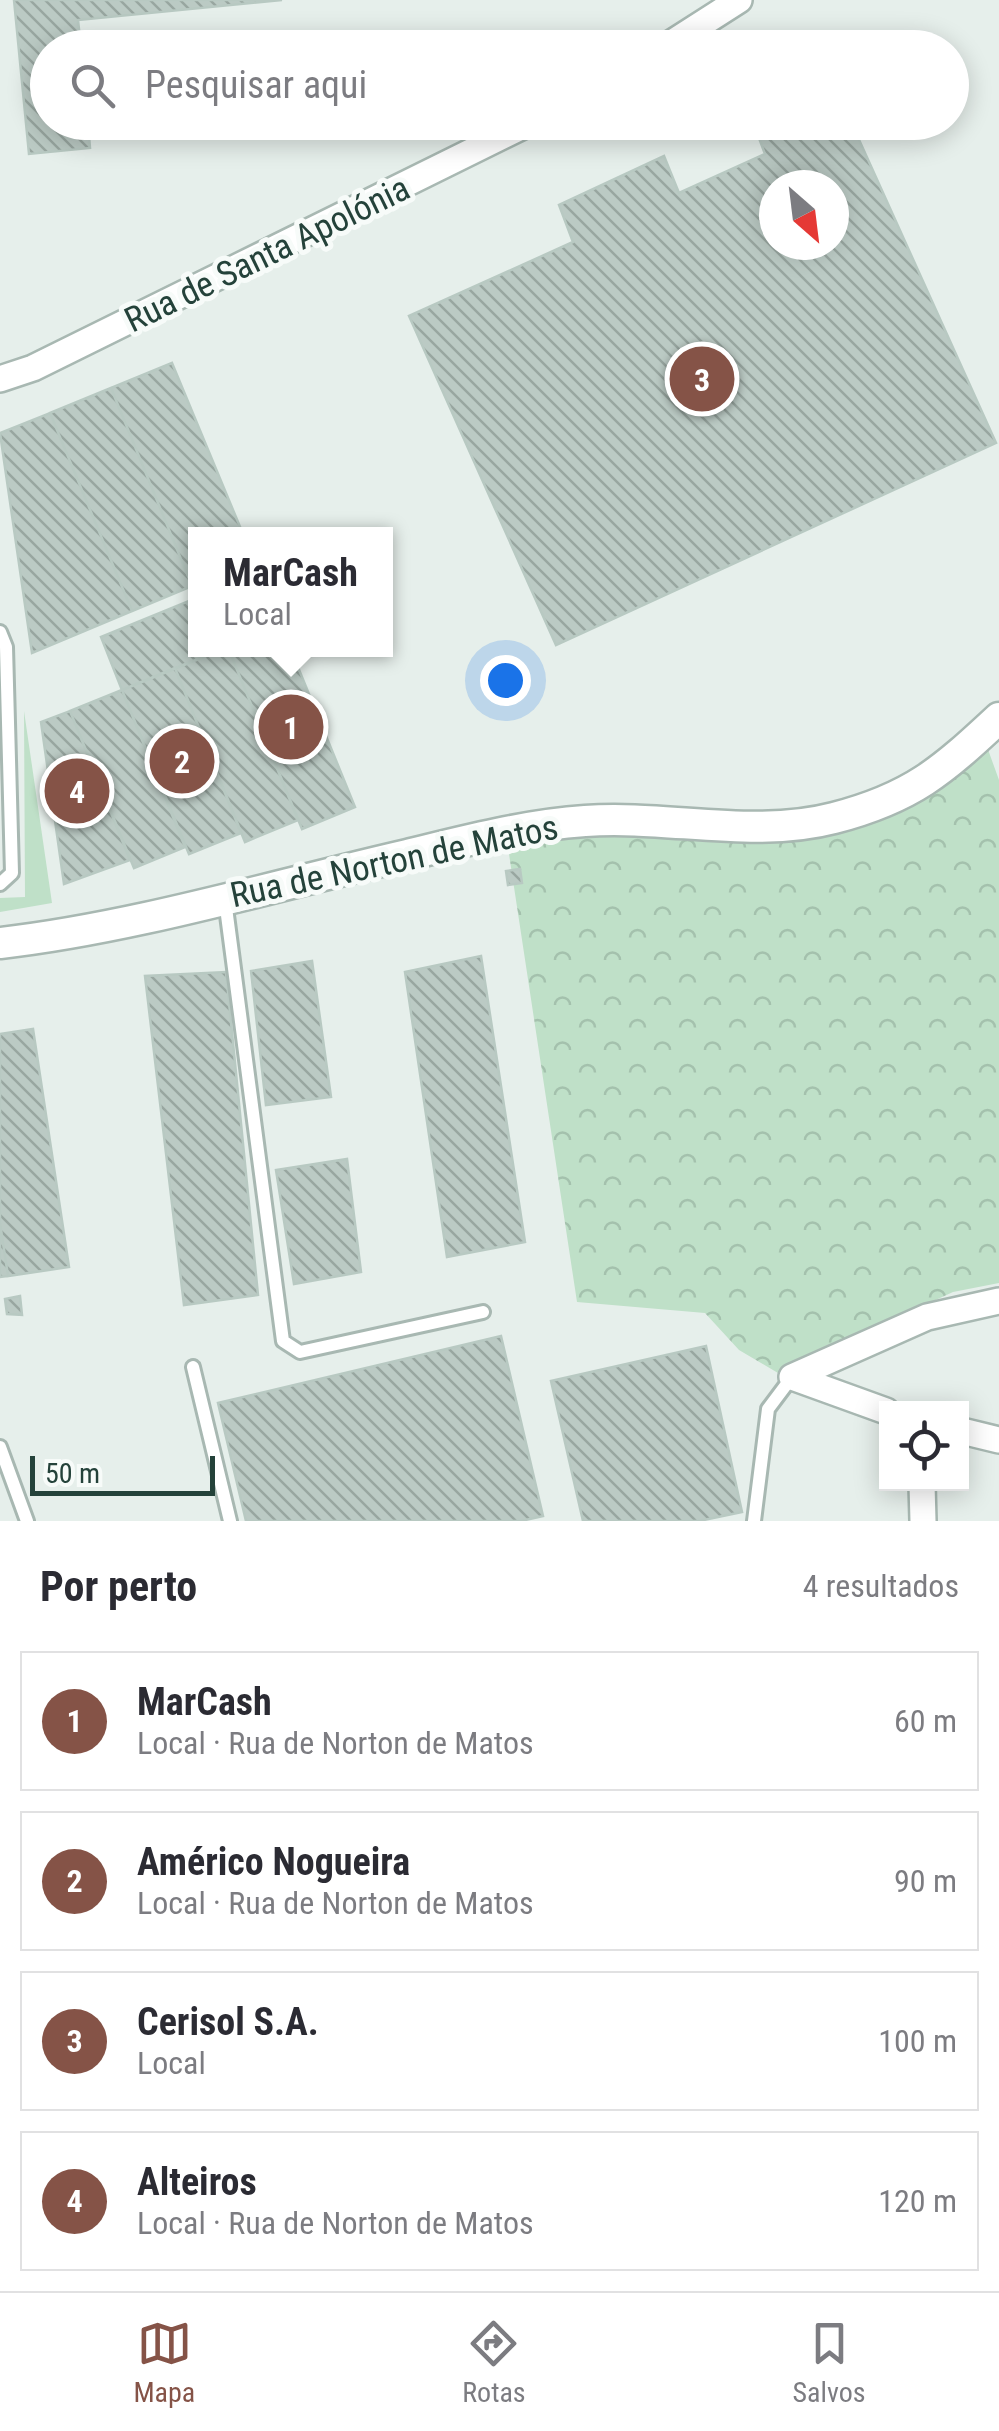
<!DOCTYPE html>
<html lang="pt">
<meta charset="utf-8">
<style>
body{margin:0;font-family:"Roboto Condensed",sans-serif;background:#f7f7f7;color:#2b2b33}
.controls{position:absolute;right:30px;bottom:30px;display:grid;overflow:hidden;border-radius:0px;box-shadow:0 5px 25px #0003}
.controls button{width:90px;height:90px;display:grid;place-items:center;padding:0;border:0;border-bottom:2px solid #e1e1e2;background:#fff;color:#2b2b33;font:50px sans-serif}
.compass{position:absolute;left:759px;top:170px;width:90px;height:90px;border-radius:50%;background:#fff;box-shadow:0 5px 25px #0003;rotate:152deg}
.scale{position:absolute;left:30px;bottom:25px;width:185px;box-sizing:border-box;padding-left:10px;border:5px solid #24423a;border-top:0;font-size:28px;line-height:35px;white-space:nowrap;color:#24423a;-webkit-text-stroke:8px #f7fbf9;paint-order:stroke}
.you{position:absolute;left:505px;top:680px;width:35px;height:35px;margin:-25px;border:8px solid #fff;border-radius:50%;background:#1a73e8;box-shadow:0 0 0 15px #1a73e833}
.badge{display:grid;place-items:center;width:65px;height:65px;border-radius:50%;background:#855347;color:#fff;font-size:32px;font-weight:700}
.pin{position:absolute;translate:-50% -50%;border:5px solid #fff;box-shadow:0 2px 10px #0006}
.popup{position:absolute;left:188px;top:527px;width:205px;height:130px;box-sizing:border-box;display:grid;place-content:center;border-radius:0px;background:#fff;filter:drop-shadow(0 2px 8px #0005);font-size:32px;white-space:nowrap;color:#7c7c81}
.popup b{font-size:38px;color:#2b2b33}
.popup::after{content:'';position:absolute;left:50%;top:100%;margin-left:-20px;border:20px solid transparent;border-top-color:#fff}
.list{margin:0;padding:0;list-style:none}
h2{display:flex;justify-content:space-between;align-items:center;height:130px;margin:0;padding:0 40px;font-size:42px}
h2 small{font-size:32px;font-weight:400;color:#7c7c81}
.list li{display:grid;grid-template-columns:65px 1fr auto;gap:30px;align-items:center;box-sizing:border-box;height:140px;margin:0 20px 20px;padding:0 20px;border:2px solid #e1e1e2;border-radius:0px}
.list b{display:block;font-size:38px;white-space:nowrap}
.list p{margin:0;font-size:32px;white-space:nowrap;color:#7c7c81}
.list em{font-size:32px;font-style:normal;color:#7c7c81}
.icon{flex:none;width:55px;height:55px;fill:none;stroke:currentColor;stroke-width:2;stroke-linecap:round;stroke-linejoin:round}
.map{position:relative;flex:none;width:999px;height:1521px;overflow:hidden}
.search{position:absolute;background:#fff;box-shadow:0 5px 25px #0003;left:30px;right:30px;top:30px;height:110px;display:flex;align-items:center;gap:25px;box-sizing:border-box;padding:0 35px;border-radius:55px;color:#7c7c81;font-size:38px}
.sheet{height:770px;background:#fff}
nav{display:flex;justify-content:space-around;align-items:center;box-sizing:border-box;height:140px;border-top:2px solid #e1e1e2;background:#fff;font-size:28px;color:#7c7c81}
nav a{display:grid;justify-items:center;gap:5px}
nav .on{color:#855347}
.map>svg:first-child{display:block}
.green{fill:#bfe0c8}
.forest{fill:url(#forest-crowns)}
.building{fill:url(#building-back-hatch);stroke:#b8c9c2;stroke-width:2.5;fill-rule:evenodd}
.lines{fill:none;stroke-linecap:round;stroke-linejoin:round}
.service-casing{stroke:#a8b8b2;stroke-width:18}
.minor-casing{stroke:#a8b8b2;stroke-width:30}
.tertiary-casing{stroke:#a8b8b2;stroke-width:35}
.service{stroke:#fff;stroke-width:12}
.minor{stroke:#fff;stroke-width:25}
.tertiary{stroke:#fff;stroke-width:30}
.labels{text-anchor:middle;stroke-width:10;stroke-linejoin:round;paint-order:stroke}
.street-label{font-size:35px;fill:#24423a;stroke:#f7fbf9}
</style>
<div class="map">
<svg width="999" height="1521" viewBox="0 0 999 1521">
<defs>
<pattern id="forest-crowns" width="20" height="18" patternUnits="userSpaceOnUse" patternTransform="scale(2.5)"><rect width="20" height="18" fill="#bfe0c8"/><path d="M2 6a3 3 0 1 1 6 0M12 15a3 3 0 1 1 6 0" fill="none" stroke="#a4c1ad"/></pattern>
<pattern id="building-back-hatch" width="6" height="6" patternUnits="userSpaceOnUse" patternTransform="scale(2.5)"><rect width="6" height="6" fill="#bbcac4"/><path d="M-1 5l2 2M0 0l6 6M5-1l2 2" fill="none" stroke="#98a6a0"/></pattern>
</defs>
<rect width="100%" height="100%" fill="#e6efeb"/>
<path class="green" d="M24 711 52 903 0 912V898L25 897Z"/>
<path class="forest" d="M977 719 999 780V1283L953 1292 914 1310 804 1368 778 1373 739 1350 705 1313 577 1302 507 841 801 819 872 804Z"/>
<path class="building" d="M14 0H282L78 20 81 48H48V122H88L90 148 29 154Z
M753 122H851L996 443 556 645 409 316 573 242 559 205 664 156 679 193 765 154ZM774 185H834V245H774Z
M172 363 243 534H196L192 586 111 388Z
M111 388 192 586 132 611 50 413Z
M50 413 132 611 32 653 0 433Z
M196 598V650H221L122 690 101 637Z
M221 650H229L298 820 245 842 175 668Z
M229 650H291L355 807 302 829Z
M175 668 241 833 189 854 122 690Z
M122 690 185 847 134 868 70 711Z
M70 711 130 860 64 884 41 722Z
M520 869 522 883 508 885 506 871Z
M481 956 525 1242 447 1257 405 972Z
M312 961 331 1097 266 1105 251 971Z
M226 972 258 1295 184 1305 145 976Z
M33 1029 69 1267 8 1276 0 1223V1034Z
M347 1159 361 1272 294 1284 276 1170Z
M0 1223 8 1276 0 1277Z
M20 1296 22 1315 7 1314 5 1299Z
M501 1336 543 1516 521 1521H246L218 1403Z
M706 1346 742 1512 699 1521H583L551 1381Z"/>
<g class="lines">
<defs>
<path id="service" d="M0 632 6 647 12 873 0 884
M225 900 283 1341 300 1352 483 1312
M193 1367 230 1521
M0 1447 27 1521
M754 1521 768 1409 792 1377"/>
<path id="minor" d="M664 48 739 0
M0 379 33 368 531 122
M792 1377 927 1317 999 1301
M792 1377 886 1411
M962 1431 999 1440
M922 1484 923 1521"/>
<path id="tertiary" d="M0 943C133 928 276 885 407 855 465 841 525 825 585 821 667 815 754 839 834 818 912 798 942 771 999 718"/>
</defs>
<use href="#service" class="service-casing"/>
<use href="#minor" class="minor-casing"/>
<use href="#tertiary" class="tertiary-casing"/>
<use href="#service" class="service"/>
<use href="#minor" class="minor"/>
<use href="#tertiary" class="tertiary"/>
</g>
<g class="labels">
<g class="street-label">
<text transform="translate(267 254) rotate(-26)" y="12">Rua de Santa Apolónia</text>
<text transform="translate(394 861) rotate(-12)" y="12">Rua de Norton de Matos</text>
</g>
</g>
</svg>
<div class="controls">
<button><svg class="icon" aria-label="locate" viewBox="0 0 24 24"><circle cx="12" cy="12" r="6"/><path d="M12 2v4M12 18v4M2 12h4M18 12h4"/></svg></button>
</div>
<svg class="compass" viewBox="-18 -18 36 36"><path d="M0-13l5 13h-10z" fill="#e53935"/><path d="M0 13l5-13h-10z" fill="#7c7c81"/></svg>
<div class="scale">50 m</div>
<div class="you"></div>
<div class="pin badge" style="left:291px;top:727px">1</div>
<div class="popup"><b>MarCash</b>Local</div>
<div class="pin badge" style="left:182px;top:761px">2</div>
<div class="pin badge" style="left:702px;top:379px">3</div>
<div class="pin badge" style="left:77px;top:791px">4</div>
<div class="search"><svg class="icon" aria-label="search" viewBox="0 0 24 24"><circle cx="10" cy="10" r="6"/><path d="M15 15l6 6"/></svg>Pesquisar aqui</div>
</div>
<section class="sheet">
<h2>Por perto<small>4 resultados</small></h2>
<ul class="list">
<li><span class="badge">1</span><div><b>MarCash</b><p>Local · Rua de Norton de Matos</p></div><em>60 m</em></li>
<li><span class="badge">2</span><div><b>Américo Nogueira</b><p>Local · Rua de Norton de Matos</p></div><em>90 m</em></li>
<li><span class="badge">3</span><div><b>Cerisol S.A.</b><p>Local</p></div><em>100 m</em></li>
<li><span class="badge">4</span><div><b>Alteiros</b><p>Local · Rua de Norton de Matos</p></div><em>120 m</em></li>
</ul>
</section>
<nav>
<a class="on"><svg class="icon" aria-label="map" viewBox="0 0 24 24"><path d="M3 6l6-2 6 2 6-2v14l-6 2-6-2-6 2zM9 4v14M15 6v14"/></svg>Mapa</a>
<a><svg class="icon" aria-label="directions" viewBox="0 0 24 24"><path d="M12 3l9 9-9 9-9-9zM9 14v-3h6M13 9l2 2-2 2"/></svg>Rotas</a>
<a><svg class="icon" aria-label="saved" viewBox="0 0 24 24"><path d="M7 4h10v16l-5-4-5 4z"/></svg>Salvos</a>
</nav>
